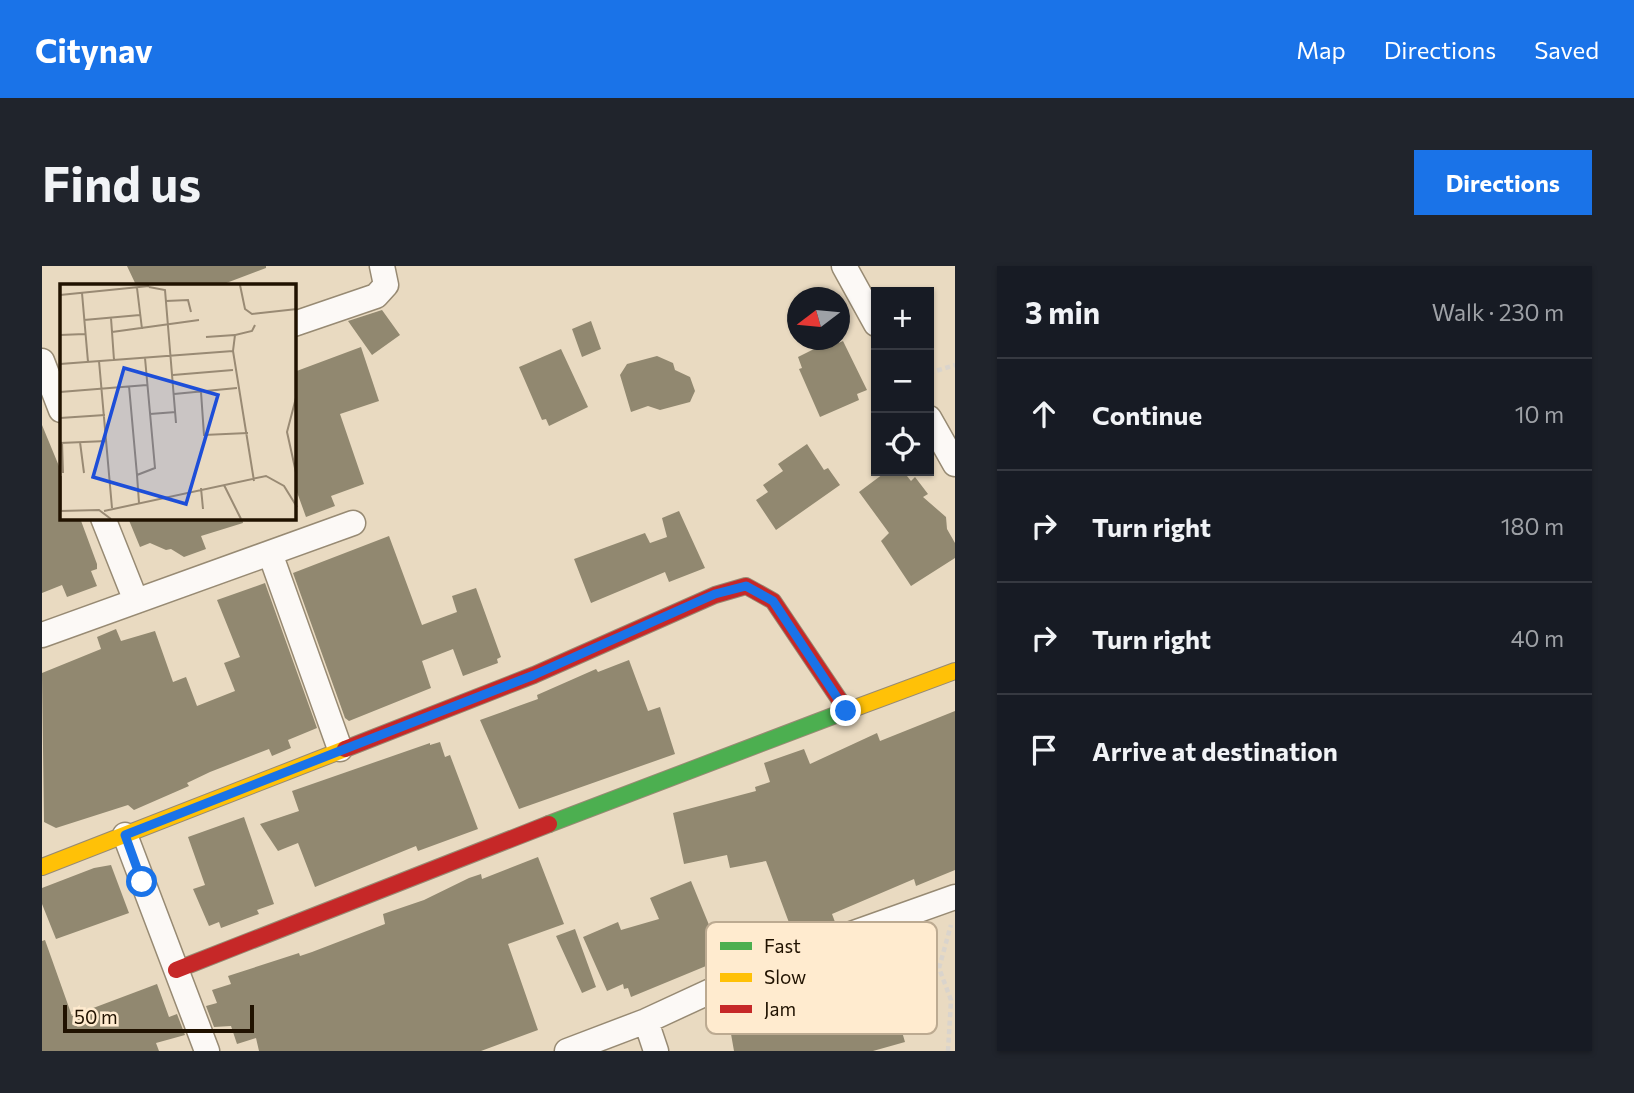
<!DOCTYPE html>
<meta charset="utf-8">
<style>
body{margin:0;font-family:Commissioner,sans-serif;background:#20242c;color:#f1f3f6}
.controls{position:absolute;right:21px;top:21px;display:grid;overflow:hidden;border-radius:0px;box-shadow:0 2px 5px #0004}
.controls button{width:63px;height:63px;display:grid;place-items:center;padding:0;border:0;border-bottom:2px solid #363941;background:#171b24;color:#f1f3f6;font:35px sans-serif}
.compass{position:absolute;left:745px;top:21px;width:63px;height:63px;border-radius:50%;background:#171b24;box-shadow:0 2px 5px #0004;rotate:254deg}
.scale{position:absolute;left:21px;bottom:18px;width:191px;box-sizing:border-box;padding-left:7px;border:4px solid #201200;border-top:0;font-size:19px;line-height:24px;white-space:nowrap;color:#201200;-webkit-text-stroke:5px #ffebcf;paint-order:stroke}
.stop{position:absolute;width:21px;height:21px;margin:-16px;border:5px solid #1a73e8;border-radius:50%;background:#fff}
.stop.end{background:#1a73e8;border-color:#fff;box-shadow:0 2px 7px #0008}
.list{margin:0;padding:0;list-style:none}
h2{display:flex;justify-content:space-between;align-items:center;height:91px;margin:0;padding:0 28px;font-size:30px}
h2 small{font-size:23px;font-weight:400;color:#9ea1a6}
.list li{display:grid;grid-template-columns:46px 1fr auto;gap:21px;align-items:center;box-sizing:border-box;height:112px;padding:0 28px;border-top:2px solid #363941}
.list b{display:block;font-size:26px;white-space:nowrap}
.list em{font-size:23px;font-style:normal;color:#9ea1a6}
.icon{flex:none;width:38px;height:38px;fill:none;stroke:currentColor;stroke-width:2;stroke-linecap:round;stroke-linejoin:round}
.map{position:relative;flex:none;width:913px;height:785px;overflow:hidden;border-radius:0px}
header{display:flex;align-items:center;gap:42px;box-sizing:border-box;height:98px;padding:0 35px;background:#1a73e8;color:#fff}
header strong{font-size:33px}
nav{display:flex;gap:38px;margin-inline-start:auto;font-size:24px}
.intro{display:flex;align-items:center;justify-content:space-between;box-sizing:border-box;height:168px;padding:0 42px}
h1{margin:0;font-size:49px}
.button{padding:18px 32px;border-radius:0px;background:#1a73e8;color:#fff;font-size:24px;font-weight:700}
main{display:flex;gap:42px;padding:0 42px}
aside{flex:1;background:#171b24;border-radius:0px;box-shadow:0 2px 5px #0004}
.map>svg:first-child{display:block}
.building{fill:#918870}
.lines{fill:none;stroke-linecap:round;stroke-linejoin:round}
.street-casing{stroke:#978a73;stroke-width:27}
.fast-casing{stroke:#978a73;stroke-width:18}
.slow-casing{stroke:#978a73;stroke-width:18}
.jam-casing{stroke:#978a73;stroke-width:18}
.path{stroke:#dad4cc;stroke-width:4.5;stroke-dasharray:5 3.5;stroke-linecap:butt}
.street{stroke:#fcf9f6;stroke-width:24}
.fast{stroke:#4caf50;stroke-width:16}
.slow{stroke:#ffc107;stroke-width:16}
.jam{stroke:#c62828;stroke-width:16}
.route{stroke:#1a73e8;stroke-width:9}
.inset-road{fill:none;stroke:#998a74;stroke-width:2}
.view{fill:#1d4ed8;fill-opacity:0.15;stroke:#1d4ed8;stroke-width:3.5}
.inset-edge{fill:none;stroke:#201200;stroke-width:3.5}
.key{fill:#ffebcf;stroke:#bcaa91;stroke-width:2}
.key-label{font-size:19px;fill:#201200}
</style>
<header>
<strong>Citynav</strong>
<nav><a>Map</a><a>Directions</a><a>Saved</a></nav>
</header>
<div class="intro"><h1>Find us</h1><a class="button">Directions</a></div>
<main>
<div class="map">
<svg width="913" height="785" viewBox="0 0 913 785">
<rect width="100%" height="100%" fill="#e9dac1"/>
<path class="building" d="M85 0H224V2L179 19H94Z
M340 44 358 69 330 89 306 55Z
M549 55 559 83 540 91 530 63Z
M801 75 825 124 815 128 817 134 778 151 757 103 760 102 756 91 782 78 785 82Z
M319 81 337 135 298 148 322 218 289 230 293 240 264 251 252 218V106Z
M519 83 546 141 507 160 504 153 500 154 477 101Z
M615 90 631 97 633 104 648 111 653 125 648 136 618 144 606 140 589 146 578 109 585 98Z
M0 159 19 205V252H38L55 298V303L49 305 55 320 25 331 20 319 0 327Z
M765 178 782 204 786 202 798 219 734 264 714 234 726 226 721 219 741 205 736 198Z
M845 205H861L869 215 873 211 886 228 881 231 904 251 905 263 913 277V292L869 320 839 275 847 267 817 226Z
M637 245 663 302 627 316 623 306 549 337 532 293 603 267 608 277 625 271 620 252Z
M86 252H200L201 257 159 270 164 283 142 291 129 283 124 284 108 277 98 281Z
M347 270 380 359 415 346 410 330 434 322 459 391 455 393 456 397 421 410 411 383 380 395 389 422 307 455 303 452 251 307Z
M223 317 275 462 246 474 249 482 230 490 227 483 168 506 145 517 147 520 92 544 86 539 14 562 2 556 0 407 59 383 55 371 74 363 79 375 113 365 131 416 144 411 155 440 193 425 182 397 198 391 175 334Z
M587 394 606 445 618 441 633 488 477 543 438 454 496 433 495 429 554 403 556 406Z
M913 445V604L874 620 872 613 790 648 793 656 752 670 724 595 688 602 685 589 642 598 631 547 714 525 713 521 728 516 722 497 762 483 768 498 835 467 838 475Z
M398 476 403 491 408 489 436 563 376 585 374 580 273 621 256 577 236 585 218 558 257 545 250 525 388 477V479Z
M202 551 232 638 215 644 217 648 179 662 177 656 167 660 151 623 163 619 146 571Z
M496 591 522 658 466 678 496 764 439 785H217L214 772 195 778 189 760 172 761 164 740 175 737 170 724 189 718 186 710 257 687 258 690 270 686 343 658 341 648 382 634 427 612 439 608 440 613Z
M69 599 87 647 14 673 0 638V622L52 602Z
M649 615 681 693 589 731 586 722 582 723 581 718 565 725 541 671 576 656 579 664 617 653 608 632Z
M533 663 554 721 540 727 514 670Z
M3 674 30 750 115 718 127 751 135 748 143 769 114 777 117 785H0V675Z
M844 711 863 776 831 785H692L689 768 701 761 778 744 775 732Z"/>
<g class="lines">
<defs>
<path id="street" d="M802 0 834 58
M252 58 334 30 344 19 340 0
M0 95 19 144
M887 152 913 198
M61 252 94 335
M228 287 298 483
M0 369 311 257
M83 569 165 785
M604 755 614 785
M525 785 604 755 736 694 913 631"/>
<path id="fast" d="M507 558 804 445"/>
<path id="slow" d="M805 445 913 405
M0 601 303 483"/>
<path id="jam" d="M303 483 492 409 673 329 704 320 731 335 805 445
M134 704 507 558"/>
</defs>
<use href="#street" class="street-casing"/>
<use href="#fast" class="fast-casing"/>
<use href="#slow" class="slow-casing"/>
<use href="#jam" class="jam-casing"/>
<path class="path" d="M887 107 913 99
M906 785 909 734 897 702 909 659"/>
<use href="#street" class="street"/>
<use href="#fast" class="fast"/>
<use href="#slow" class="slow"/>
<use href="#jam" class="jam"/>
</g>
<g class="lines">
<path class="route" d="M100 616 83 569 492 409 673 328 704 320 731 335 804 445"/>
</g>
<g transform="translate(18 18)">
<rect width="236" height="236" fill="#e9dac1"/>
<path class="inset-road" d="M180 1 185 25 192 30 237 25M89 3 105 6 116 139M77 4 82 45M22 9 28 78M0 11 89 2M106 17 128 16 131 28M51 34 54 76M24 36 80 31M52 48 139 36M0 51 25 50M146 53 175 51M39 77 52 224M0 80 173 67M113 91 173 86M69 102 77 191M0 108 87 101M141 108 144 151 188 149M114 110 177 104M237 110 227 148 237 193M90 130 116 128M0 134 45 131M2 158 3 189M20 158 24 189M0 159 47 157M1 192V227M194 197 173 67 175 51 192 47 195 41M164 201 181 235M141 204 143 225M79 219 77 191 95 184 85 74M0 227 39 226 51 235M44 227 206 192 224 202 237 223"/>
<path class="view" d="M64 84 158 111 126 220 33 193Z"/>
<rect width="236" height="236" class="inset-edge"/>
</g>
<rect x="664" y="656" width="231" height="112" rx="10" class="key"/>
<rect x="678" y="676" width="32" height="8" fill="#4caf50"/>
<rect x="678" y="707" width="32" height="9" fill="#ffc107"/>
<rect x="678" y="739" width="32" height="8" fill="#c62828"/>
<g class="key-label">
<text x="722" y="687">Fast</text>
<text x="722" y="718">Slow</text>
<text x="722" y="750">Jam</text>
</g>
</svg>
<div class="controls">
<button>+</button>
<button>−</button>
<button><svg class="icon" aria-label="locate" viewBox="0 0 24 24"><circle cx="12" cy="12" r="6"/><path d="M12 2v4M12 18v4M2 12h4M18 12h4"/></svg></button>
</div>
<svg class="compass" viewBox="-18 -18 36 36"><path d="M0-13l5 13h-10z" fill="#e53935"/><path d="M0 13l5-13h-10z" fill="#9ea1a6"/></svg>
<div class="scale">50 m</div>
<div class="stop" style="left:100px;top:616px"></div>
<div class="stop end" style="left:804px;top:445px"></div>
</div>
<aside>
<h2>3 min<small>Walk · 230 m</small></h2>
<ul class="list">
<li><svg class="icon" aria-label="ahead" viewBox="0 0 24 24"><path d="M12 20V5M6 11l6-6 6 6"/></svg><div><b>Continue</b></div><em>10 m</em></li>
<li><svg class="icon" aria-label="right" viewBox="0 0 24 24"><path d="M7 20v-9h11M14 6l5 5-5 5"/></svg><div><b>Turn right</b></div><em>180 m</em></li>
<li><svg class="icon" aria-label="right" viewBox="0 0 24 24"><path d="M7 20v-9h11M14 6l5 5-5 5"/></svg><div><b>Turn right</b></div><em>40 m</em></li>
<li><svg class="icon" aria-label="arrive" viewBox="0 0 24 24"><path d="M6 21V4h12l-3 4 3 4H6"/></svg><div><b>Arrive at destination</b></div></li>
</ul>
</aside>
</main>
